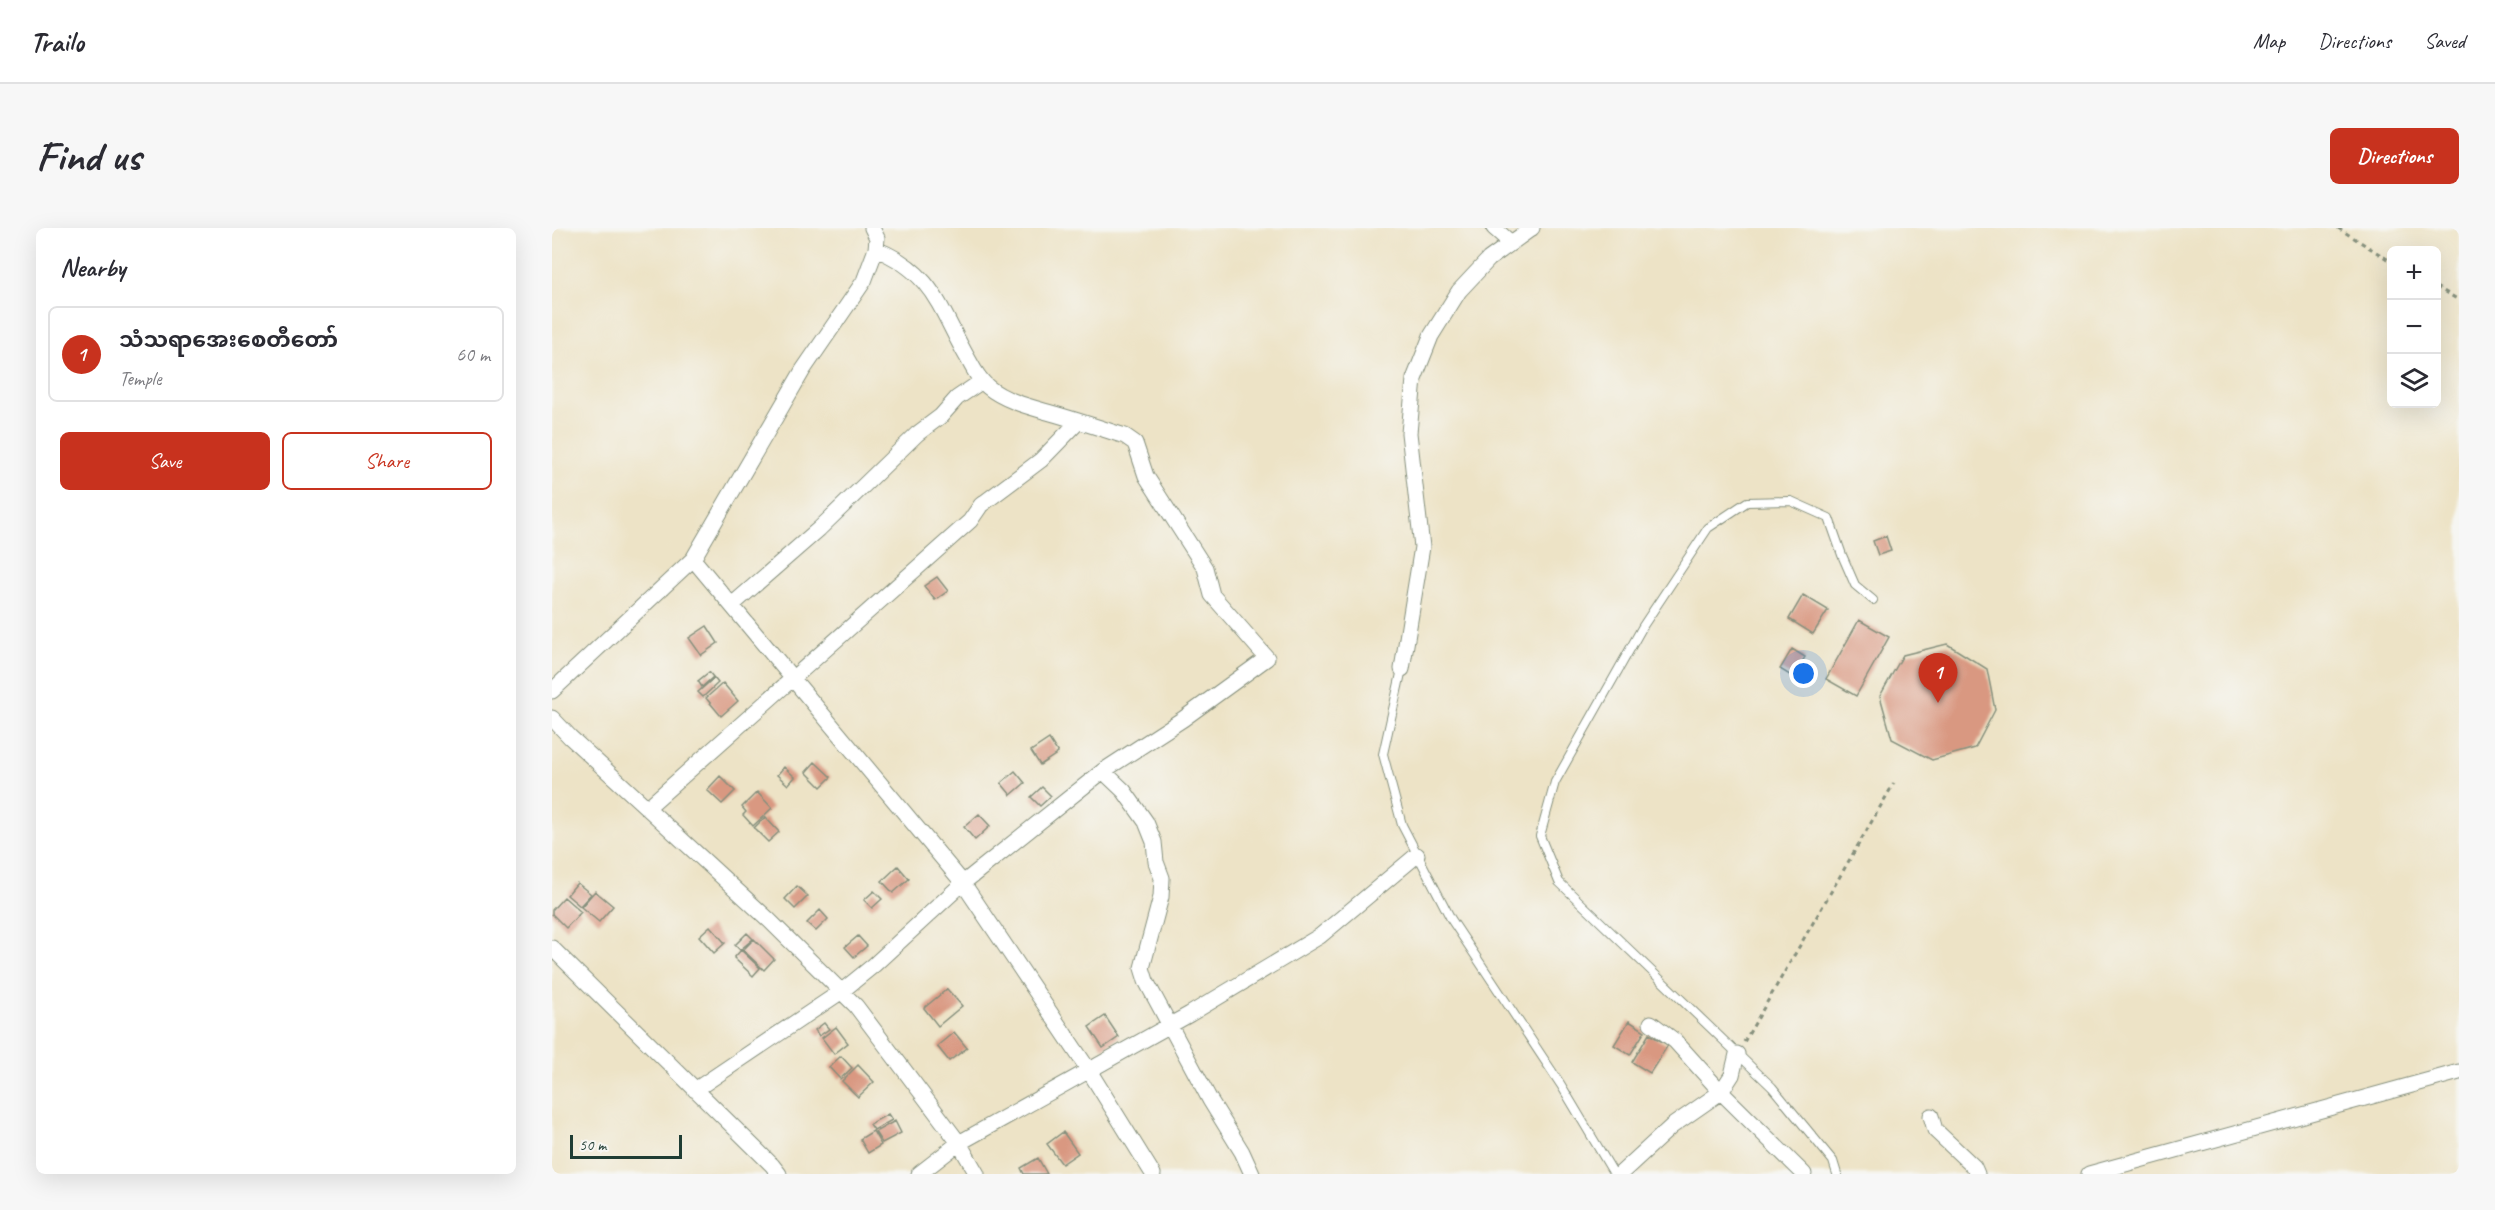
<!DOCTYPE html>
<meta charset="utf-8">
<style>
body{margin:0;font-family:Caveat,"Noto Sans Myanmar",sans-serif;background:#f7f7f7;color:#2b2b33}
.controls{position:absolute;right:18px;top:18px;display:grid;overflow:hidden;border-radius:9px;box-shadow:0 6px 24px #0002}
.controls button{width:54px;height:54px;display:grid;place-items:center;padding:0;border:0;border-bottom:2px solid #e1e1e2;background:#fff;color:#2b2b33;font:30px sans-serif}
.scale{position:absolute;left:18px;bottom:15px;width:112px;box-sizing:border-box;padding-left:6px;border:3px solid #1f3d34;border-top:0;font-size:16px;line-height:21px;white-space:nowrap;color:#1f3d34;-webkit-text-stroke:4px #f6f6f2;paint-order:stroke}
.you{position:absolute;left:1252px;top:446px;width:21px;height:21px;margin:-15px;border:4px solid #fff;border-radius:50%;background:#1a73e8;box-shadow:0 0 0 9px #1a73e833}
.badge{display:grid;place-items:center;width:39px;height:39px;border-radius:50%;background:#c8321e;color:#fff;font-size:20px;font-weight:700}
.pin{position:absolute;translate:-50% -50px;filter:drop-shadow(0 2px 3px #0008)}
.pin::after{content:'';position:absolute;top:32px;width:21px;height:18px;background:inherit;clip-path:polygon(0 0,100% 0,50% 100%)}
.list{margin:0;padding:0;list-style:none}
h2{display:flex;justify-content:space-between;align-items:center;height:78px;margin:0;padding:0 24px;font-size:26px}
h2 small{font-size:20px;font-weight:400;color:#7c7c81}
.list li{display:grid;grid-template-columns:39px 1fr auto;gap:18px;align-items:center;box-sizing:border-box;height:96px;margin:0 12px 12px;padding:0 12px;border:2px solid #e1e1e2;border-radius:9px}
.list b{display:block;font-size:22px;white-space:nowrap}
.list p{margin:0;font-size:20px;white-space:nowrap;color:#7c7c81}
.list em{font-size:20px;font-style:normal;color:#7c7c81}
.actions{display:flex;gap:12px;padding:18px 24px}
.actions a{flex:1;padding:14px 0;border:2px solid #c8321e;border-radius:9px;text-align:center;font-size:21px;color:#c8321e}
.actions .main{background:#c8321e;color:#fff}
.icon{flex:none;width:33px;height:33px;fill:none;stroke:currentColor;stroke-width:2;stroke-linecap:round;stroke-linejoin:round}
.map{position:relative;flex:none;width:1907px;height:946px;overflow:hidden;border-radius:9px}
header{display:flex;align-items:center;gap:36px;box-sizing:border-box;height:84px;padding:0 30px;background:#fff;border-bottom:2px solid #e1e1e2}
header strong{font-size:28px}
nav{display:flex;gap:33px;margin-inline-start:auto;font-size:21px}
.intro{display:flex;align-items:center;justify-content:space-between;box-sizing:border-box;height:144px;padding:0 36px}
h1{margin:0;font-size:42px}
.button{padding:15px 27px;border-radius:9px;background:#c8321e;color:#fff;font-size:21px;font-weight:700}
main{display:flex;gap:36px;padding:0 36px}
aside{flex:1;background:#fff;border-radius:9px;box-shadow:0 6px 24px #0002}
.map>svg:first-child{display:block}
.building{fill:#d99881}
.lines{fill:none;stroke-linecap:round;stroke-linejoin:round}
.lane-casing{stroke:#86907d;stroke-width:10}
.street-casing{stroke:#86907d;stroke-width:17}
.path{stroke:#86907d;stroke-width:3;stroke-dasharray:4.5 4.5;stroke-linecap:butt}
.lane{stroke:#fff;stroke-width:8}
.street{stroke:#fff;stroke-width:15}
</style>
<header>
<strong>Trailo</strong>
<nav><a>Map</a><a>Directions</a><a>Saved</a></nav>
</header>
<div class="intro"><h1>Find us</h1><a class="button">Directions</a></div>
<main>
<aside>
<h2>Nearby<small></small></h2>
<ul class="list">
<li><span class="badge">1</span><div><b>သံသရာအေးစေတီတော်</b><p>Temple</p></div><em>60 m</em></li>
</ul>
<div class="actions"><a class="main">Save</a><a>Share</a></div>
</aside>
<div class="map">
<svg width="1907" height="946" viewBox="0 0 1907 946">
<rect width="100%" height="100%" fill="#f6f6f2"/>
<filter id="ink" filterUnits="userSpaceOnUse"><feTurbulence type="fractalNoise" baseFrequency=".0167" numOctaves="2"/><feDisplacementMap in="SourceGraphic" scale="12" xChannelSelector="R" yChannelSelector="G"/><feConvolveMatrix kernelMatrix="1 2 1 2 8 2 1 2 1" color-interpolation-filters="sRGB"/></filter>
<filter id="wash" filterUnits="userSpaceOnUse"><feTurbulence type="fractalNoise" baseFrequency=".008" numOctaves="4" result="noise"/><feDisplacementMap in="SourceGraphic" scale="24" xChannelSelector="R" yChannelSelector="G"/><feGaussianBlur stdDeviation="1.35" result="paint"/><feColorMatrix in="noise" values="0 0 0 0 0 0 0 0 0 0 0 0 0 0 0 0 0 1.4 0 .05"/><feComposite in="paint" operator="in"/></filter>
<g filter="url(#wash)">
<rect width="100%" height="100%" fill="#ede3c6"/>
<g id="blocks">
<path class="building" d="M1334 308 1339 323 1326 327 1321 313Z
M385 349 396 363 383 372 372 358Z
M1251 367 1276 382 1261 406 1237 391Z
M1307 392 1337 409 1304 468 1274 451Z
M155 398 166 415 149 427 137 410Z
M1395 416 1435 441 1443 482 1423 520 1380 532 1340 511 1328 468 1351 427Z
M1240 421 1253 429 1241 449 1228 441Z
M157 444 161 449 150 459 146 453Z
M162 450 166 455 151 469 146 464Z
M171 455 186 473 169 488 154 470Z
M497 511 506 525 488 537 479 523Z
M263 534 279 549 269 559 254 544Z
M232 539 243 549 236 557 225 547Z
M463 543 473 555 459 567 449 555Z
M168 548 183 563 170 576 155 562Z
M490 559 499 568 488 578 479 569Z
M205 564 220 580 201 598 191 587 194 584 190 579Z
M427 586 438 598 423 612 412 599Z
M213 589 227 604 216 614 202 600Z
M346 638 357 651 341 665 330 653Z
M25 655 39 666 28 678 15 667Z
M245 658 256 668 243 681 233 671Z
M43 663 61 678 47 694 29 679Z
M322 663 330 671 320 680 312 672Z
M12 669 29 684 14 700 0 686V682Z
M268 682 276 691 264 703 255 695Z
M158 698 173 715 162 725 147 708Z
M195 705 201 711 188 722 183 717Z
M306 708 315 718 302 729 293 719Z
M202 711 222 731 212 742 191 722Z
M189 722 208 740 201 748 182 730Z
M395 761 410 778 386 798 372 780Z
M553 788 567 809 551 820 537 799Z
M1077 793 1093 803 1078 827 1062 817Z
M272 795 277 801 267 808 263 802Z
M284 799 296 815 282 826 270 810Z
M402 804 415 820 397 833 385 818Z
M1097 806 1116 817 1098 845 1080 834Z
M289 828 300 840 288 851 277 839Z
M306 837 322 854 306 869 290 853Z
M336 886 340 892 322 902 318 896Z
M343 893 349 905 330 915 323 904Z
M321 903 329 917 316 925 308 911Z
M511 904 526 925 510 936 495 916Z
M486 930 495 946H472L469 940Z"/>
</g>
</g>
<g filter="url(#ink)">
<use href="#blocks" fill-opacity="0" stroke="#86907d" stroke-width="1.5"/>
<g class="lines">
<defs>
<path id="lane" d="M850 441 831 526 850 597 899 691 1009 857 1062 946
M1285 946 1281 933 1220 859 1007 654 988 608 1003 554 1091 398 1156 300 1195 274 1239 273 1277 290 1290 327 1303 357 1321 372"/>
<path id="street" d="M942 0 959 15
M141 331 411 655 536 841 601 946
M180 377 267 301 365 206 389 188 405 170 430 153
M850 441 870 319 857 205 862 151 879 108 907 63 937 31 980 0
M0 463 141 331 251 142 312 53 324 21 325 10 320 0
M0 490 18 509 217 692 304 778 407 915 425 946
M551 543 572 563 594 594 602 614 604 634 610 650 609 669 590 740 594 753 658 872 690 924 700 946
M96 579 418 293 429 277 489 232 526 194
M0 720 220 937 227 946
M1099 795 1123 813 1169 864 1252 946
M143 862 290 763 322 737 411 655 551 543 631 491 715 430 660 367 653 340 594 248 583 215 573 208C548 200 524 192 499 185 478 179 453 173 436 159 426 151 421 140 415 129 387 80 382 45 324 21
M1379 888 1383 902 1422 939 1425 946
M367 946 407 915 638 786 768 708 865 627
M1068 946 1120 898 1169 864 1180 847 1185 826
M1537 946 1907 844"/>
</defs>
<use href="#lane" class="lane-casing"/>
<use href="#street" class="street-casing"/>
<path class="path" d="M1786 0 1840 34
M1884 59 1907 72
M1192 814 1342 555"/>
<use href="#lane" class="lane"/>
<use href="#street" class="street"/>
</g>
</g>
</svg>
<div class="controls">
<button>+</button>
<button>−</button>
<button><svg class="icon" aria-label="layers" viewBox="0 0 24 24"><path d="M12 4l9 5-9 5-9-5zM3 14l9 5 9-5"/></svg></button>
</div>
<div class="scale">50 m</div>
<div class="you"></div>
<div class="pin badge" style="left:1386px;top:475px">1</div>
</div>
</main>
